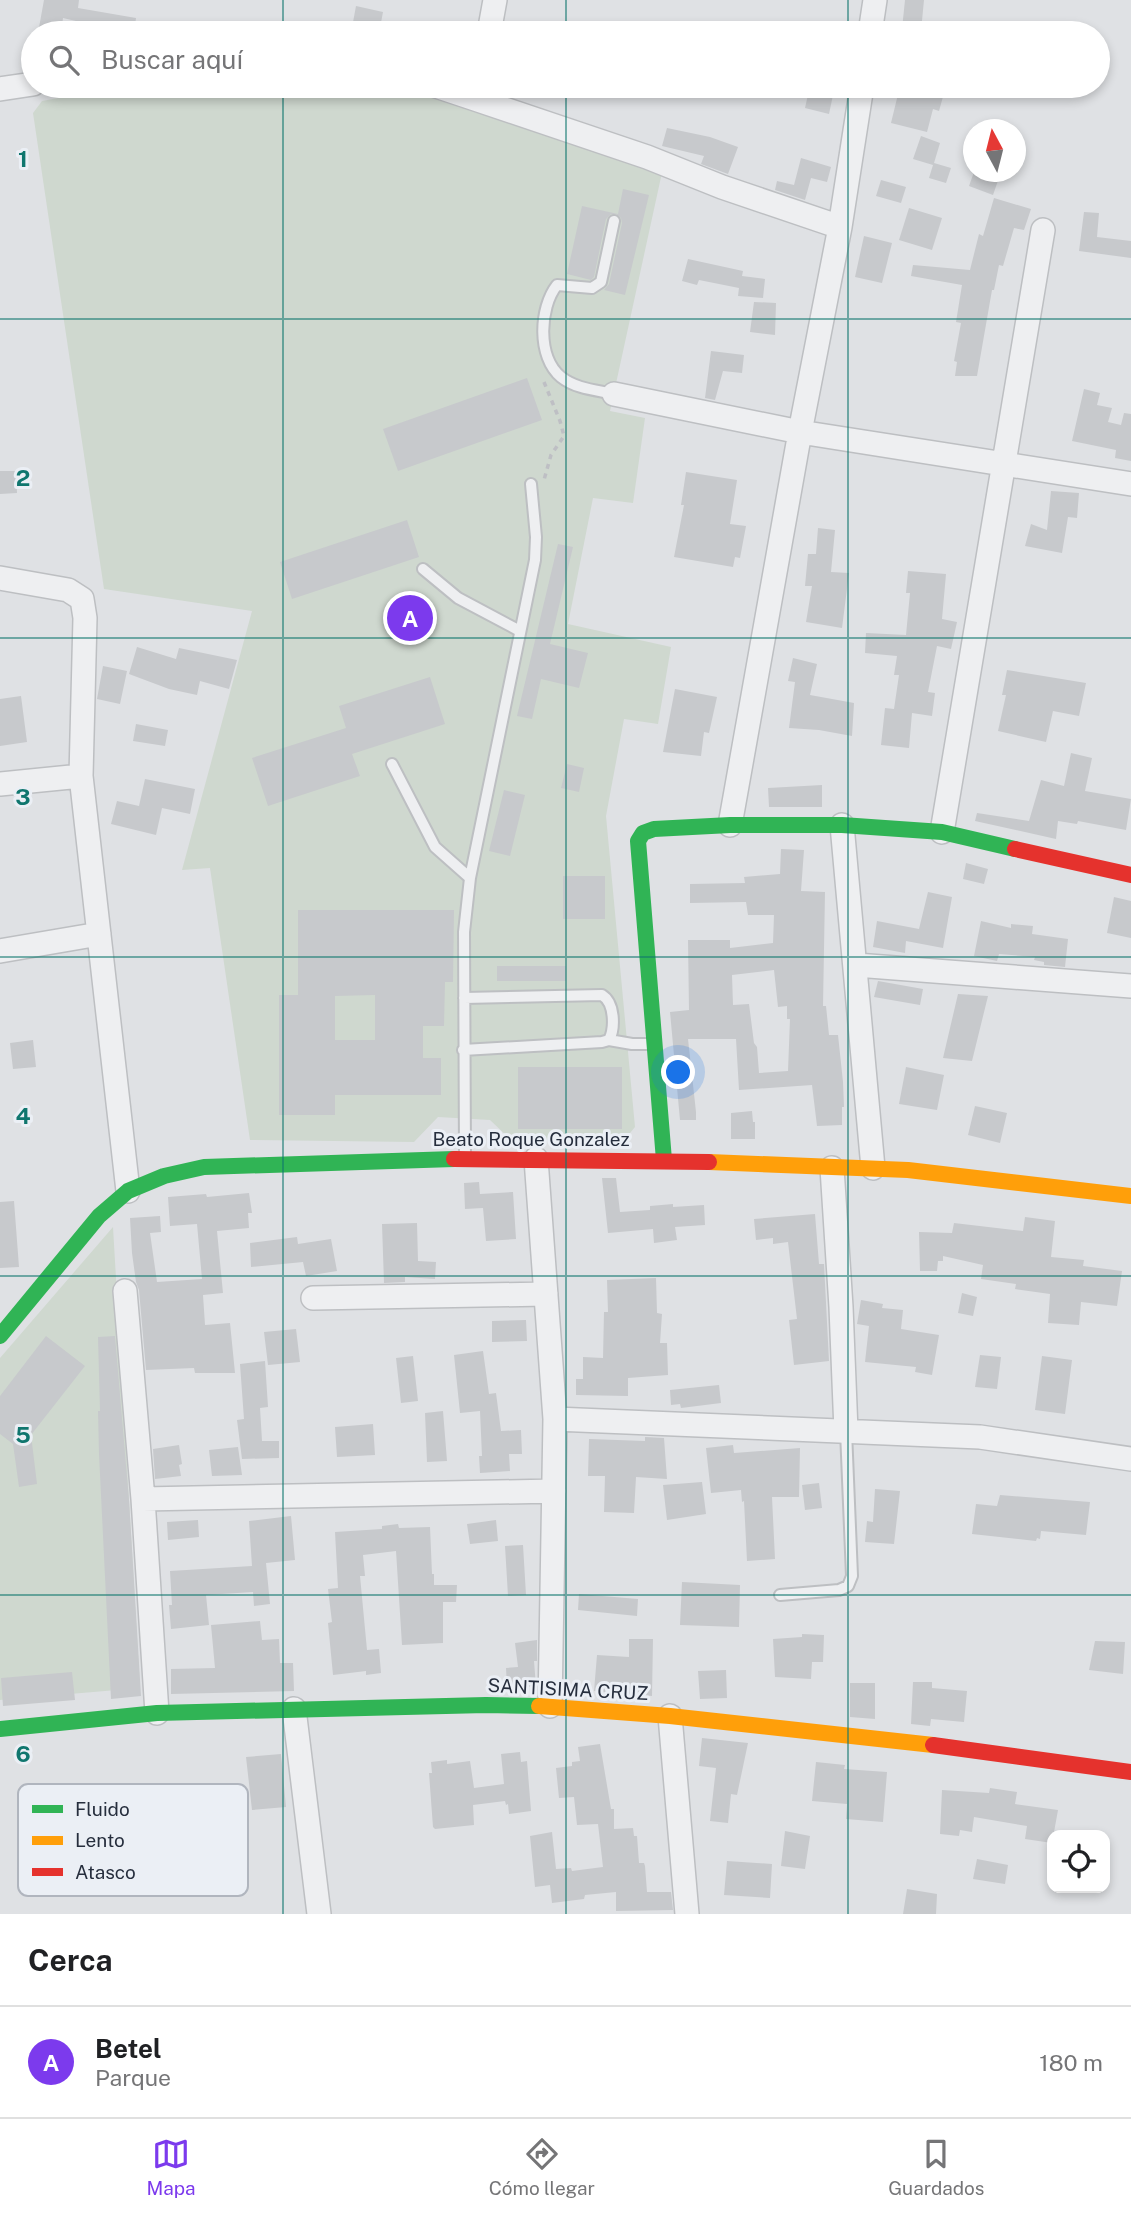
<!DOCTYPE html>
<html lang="es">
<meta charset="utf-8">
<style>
body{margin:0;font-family:"Public Sans",sans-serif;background:#f2f2f2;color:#202124}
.controls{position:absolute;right:21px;bottom:21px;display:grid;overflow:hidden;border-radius:14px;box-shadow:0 4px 10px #0003}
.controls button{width:63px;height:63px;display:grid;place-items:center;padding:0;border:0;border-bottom:2px solid #e0e0e0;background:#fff;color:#202124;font:35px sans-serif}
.compass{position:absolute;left:963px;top:119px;width:63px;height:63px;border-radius:50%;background:#fff;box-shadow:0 4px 10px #0003;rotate:353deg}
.you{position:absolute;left:679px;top:1073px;width:24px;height:24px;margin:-18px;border:5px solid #fff;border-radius:50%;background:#1a73e8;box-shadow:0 0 0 10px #1a73e833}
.badge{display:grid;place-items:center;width:46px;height:46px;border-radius:50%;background:#7c3aed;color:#fff;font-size:23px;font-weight:700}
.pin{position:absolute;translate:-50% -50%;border:4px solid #fff;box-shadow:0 2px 7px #0006}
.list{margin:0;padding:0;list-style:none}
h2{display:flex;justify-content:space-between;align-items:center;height:91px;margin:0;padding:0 28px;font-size:30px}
h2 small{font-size:23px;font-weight:400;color:#757577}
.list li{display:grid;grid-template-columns:46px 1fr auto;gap:21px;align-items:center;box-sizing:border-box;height:112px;padding:0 28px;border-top:2px solid #e0e0e0}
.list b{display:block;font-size:26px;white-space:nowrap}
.list p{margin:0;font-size:23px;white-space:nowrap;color:#757577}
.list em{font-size:23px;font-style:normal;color:#757577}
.icon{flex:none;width:38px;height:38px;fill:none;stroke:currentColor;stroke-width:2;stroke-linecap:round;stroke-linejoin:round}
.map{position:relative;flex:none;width:1131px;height:1914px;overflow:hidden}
.search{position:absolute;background:#fff;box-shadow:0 4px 10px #0003;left:21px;right:21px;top:21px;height:77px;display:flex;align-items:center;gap:18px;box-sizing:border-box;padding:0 24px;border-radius:38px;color:#757577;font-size:26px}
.sheet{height:203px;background:#fff}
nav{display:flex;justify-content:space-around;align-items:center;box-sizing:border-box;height:98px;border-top:2px solid #e0e0e0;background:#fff;font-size:19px;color:#757577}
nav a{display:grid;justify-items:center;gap:4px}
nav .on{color:#7c3aed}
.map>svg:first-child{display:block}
.green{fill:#cfd8cf}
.building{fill:#c7c9cc;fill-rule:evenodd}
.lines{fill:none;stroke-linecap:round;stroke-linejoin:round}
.lane-casing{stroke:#bdbfc2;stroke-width:14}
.street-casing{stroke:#bdbfc2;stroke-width:26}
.path{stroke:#bebfc4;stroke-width:3.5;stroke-dasharray:5 5;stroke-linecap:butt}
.lane{stroke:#eeeff1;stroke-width:10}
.street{stroke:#eeeff1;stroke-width:23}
.fast{stroke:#30b455;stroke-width:16}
.slow{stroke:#ff9f0a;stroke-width:16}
.jam{stroke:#e5322d;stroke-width:16}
.grid{fill:none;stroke:#0f766e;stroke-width:2;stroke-opacity:0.55}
.labels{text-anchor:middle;stroke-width:6;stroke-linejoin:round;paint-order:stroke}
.street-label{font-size:19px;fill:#262e3d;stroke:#ebeff5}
.key{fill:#ebeff5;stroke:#b0b5be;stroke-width:2}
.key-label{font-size:19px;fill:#262e3d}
.grid-label{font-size:23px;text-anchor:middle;font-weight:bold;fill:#0f766e;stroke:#ebeff5;stroke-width:6;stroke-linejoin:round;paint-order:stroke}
</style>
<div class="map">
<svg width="1131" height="1914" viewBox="0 0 1131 1914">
<rect width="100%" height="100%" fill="#dfe1e4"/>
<path class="green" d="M123 86H404L663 168 610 411 645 418 633 503 593 498 568 624 671 647 658 724 624 719 606 816 635 1127 625 1139 511 1140 490 1120 438 1117 414 1142 250 1140 210 868 182 870 252 611 104 589 33 113 42 101Z
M113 1227 140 1688 0 1700V1358Z"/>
<path class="building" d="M44 0H79L78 8 136 18 134 33H91L93 25 63 18 61 33H38Z
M905 0H924L921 31 902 29Z
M356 6 383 12 379 33H351Z
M900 86H946L939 111 933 109 927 132 891 123Z
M809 90 833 95 829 114 805 108Z
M667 128 710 137 738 147 728 174 701 164 704 156 662 146Z
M921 136 940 143 934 163 951 168 946 183 929 178 933 165 913 159Z
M801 158 831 167 827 182 811 178 805 200 775 190 777 181 794 185Z
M974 172H1001L993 195 969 186Z
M881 180 906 187 901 203 876 196Z
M623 189 649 195 625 295 604 290 609 284 622 223 621 218 616 214H611L606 219 594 277 591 280 567 274 582 206 618 214Z
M994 198 1031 209 1024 230 1014 228 1003 266 999 265 994 290H992L977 376H955L957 362 954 361 961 323 956 322 962 285 911 276 913 265 970 270 979 234 983 236Z
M909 208 942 218 932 250 899 240Z
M1084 212 1099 213 1097 237 1131 241V258L1079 251Z
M864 236 892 243 882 283 855 277Z
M688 259 743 271 742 276 765 279 763 298 738 296 739 288 699 280 697 285 682 281Z
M754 302 776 303 775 335 750 332Z
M711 351 744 355 742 373 723 371 715 400 705 398Z
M527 378 542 420 398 471 383 429Z
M1084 389 1100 393 1097 405 1112 408 1108 422 1121 425 1124 413 1131 414V461L1115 458 1116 450 1072 441Z
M0 471H16L17 493 0 494Z
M686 472 737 480 730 524 746 526 740 558 735 557 733 567 674 557 684 505H681Z
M1051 491 1079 493 1077 518 1068 517 1062 553 1025 546 1031 524 1047 530Z
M407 520 419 557 292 599 280 562Z
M818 528 835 530 831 572 849 573 842 628 806 622 812 586H805L808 554H816Z
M558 544 573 547 550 644 588 653 579 688 541 679 532 719 517 716Z
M908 571 946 574 942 619 957 622 951 649 937 646 928 692 935 693 932 716 912 713 909 748 881 745 885 708 894 709 899 675H894L897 656 865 653 866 633 906 635 910 593H906Z
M137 647 176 659 179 648 237 660 229 689 200 681 197 695 169 689 129 674Z
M793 658 817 664 810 695 854 703 852 736 819 730 789 728 795 682 788 681Z
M103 666 127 671 120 704 97 699Z
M1007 670 1086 683 1079 716 1053 711 1046 742 998 731 1006 695H1002Z
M430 677 445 724 352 754 360 776 268 806 252 758 346 728 339 706Z
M675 689 717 697 709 733 704 732 701 756 663 752Z
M21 696 27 742 0 746V699Z
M136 724 168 730 165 746 133 741Z
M1071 753 1092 758 1085 791 1131 799 1126 830 1078 821 1077 824 1058 821 1056 839 975 821 977 813 1029 821 1041 780 1064 786Z
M567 764 584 768 579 792 561 788Z
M145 779 195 789 190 814 162 808 156 835 111 824 117 801 139 806Z
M822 785V807H769L768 788Z
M504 790 525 795 510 856 489 851Z
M781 849 804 850 801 891 825 892 823 1006H826L829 1035H838L843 1082 844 1107H842V1125L817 1126 812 1085 739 1090 736 1039H688L696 1112V1120H680L670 1012 689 1010 688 940H730V948L773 943 774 915H748L746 902 690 903V884L745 883 744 877 780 874ZM774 970 778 1007 787 1006V1019H790L788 1071 759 1073 757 1047 754 1043 749 1004 733 1005 732 975Z
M966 863 988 869 984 884 963 879Z
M563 876H605V919H563Z
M928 892 952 897 943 948 906 941 905 953 873 947 877 921 919 929Z
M1114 897 1131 901V938L1107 933Z
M298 910H454L453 982H445L444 1026H423V1058H441V1095H335V1115H279V995H298ZM375 995V1040H335V996Z
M981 921 1011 928V924L1033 926 1032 934 1068 939 1065 967 1044 965V962L1034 960 1035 957 999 954 997 961 974 956Z
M497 966H566V981H497Z
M878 981 923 989 920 1005 874 997Z
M958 994 988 996 972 1061 943 1058Z
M33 1040 36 1067 13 1069 10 1043Z
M518 1067H622V1129H518Z
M906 1067 944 1075 937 1110 899 1104Z
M975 1106 1007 1113 1000 1143 968 1135Z
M752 1111 753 1122H755V1139H731V1113Z
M602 1178H616L620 1212 650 1210V1206L673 1204V1207L704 1205 705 1225 675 1227 677 1240 654 1243 653 1229 608 1233Z
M479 1182 480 1194 513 1192 516 1239 486 1241 483 1208 465 1209 464 1183Z
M249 1193 252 1213H248L249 1228 217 1231 223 1293 203 1295 205 1325 230 1323 235 1373H195L194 1368 146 1370 139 1290 136 1282 132 1253 130 1218 160 1216 161 1232 150 1233 157 1282 202 1279 197 1224 170 1226 168 1197 206 1194 207 1197Z
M14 1201 19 1267 0 1268V1202Z
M815 1214 819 1264H824L829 1361 794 1365 789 1320 797 1319 788 1242 773 1244V1238L756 1240 754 1219Z
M1025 1217 1055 1221 1051 1257 1084 1260 1083 1266 1122 1271 1117 1306 1081 1302 1079 1325 1048 1323 1050 1294 1015 1289 1016 1284 981 1279 983 1265 943 1256V1261H938L937 1271H920L919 1232 952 1233 954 1223 1023 1231Z
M417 1223 418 1261 436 1262 435 1279 405 1277V1282L384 1283 382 1224Z
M297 1237 298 1244 331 1239 337 1271 306 1276 303 1262 251 1267 250 1243Z
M656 1278 657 1313 662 1314 660 1343H667L668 1375 628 1378V1396L576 1395V1379H583V1357L603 1358 604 1312H608L607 1280Z
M962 1293 977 1297 973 1316 958 1313Z
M861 1300 883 1304 882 1308 903 1310 901 1329 939 1335 932 1375 915 1372 916 1367 865 1362 869 1326 857 1324Z
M526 1320 527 1341 492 1342V1321Z
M296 1329 300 1362 268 1365 264 1332Z
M46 1336 85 1366 31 1435 37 1484 19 1487 13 1444 0 1434V1396Z
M115 1336 129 1500 141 1696 111 1699 99 1454 98 1411H100L98 1337Z
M483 1351 489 1394 496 1393 501 1431 521 1430 522 1454H509L510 1471 480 1473 479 1456H482L480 1411 460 1413 454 1355Z
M980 1355 1001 1357 997 1389 975 1387Z
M413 1356 418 1401 401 1403 396 1358Z
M1042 1356 1072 1360 1065 1414 1035 1410Z
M265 1361 268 1407 260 1408 262 1441H279V1458L242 1459 237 1420 244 1419 240 1364Z
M719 1385 721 1403 681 1408 680 1404 671 1405 670 1390Z
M443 1411 447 1461 427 1462 425 1413Z
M373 1424 375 1455 337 1457 335 1427Z
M645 1437 664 1438 667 1479 636 1477 634 1513 604 1512 605 1476H588L589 1439 645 1441Z
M179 1445 182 1464 179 1465 181 1476 155 1479 153 1449Z
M733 1445 734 1453 800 1448 799 1497H772L775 1559 747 1561 744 1501 742 1502 741 1490 711 1493 706 1448Z
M238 1447 242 1475 212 1476 209 1450Z
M702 1482 706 1514 667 1520 663 1485Z
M819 1483 822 1508 805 1510 802 1485Z
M875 1489 900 1491 894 1544 865 1542 867 1521 873 1522Z
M1000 1495 1090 1502 1086 1535 1041 1531 1040 1539 1037 1538 1036 1541 972 1534 976 1504 997 1506Z
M291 1516 295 1560 266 1563 270 1604 254 1606 253 1592 206 1595 209 1625 171 1629 169 1605H172L170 1571 252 1566 249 1521Z
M198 1520 199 1537 168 1540 167 1522Z
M496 1520 498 1541 470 1544 467 1524Z
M398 1524 399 1528 430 1527 432 1574H434V1585H457L456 1602H443V1643L402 1645 396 1551 363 1555 365 1576H360L367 1650 379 1649 381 1673 366 1675V1671L333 1675 328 1623 332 1622 328 1589 338 1588 335 1532 382 1529V1526Z
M523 1545 526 1595 508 1596 505 1546Z
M682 1582 740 1585 739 1627 680 1625Z
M579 1594 638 1599 637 1616 578 1610Z
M260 1621 262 1640 279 1639 280 1663H293L294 1691 171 1694V1669L215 1668 211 1625Z
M802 1634 824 1635 823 1662H812L811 1679 775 1677 773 1639 802 1637Z
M629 1639H653L652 1696 594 1691 597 1655 629 1657Z
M537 1640V1661H534L536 1687H507L506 1668 518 1667 515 1643Z
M1095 1641 1125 1642 1123 1674 1089 1670Z
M726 1670 727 1698 700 1699 698 1671Z
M72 1672 75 1700 3 1706 1 1678Z
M913 1682H932V1688L967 1691 964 1722 931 1719 930 1726 911 1724Z
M850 1683H875V1719L850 1717Z
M702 1738 748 1743 737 1795 731 1794 728 1823 710 1821 716 1768 699 1766Z
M600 1744 611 1809H614V1829L633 1828 634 1836H637L639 1863H644L645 1866 647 1892H671L673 1910 616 1911V1892L585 1895 584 1899 552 1903 550 1885 535 1887 530 1836 552 1832 556 1869 571 1868 572 1871 603 1867 598 1824 577 1825 574 1797 559 1798 556 1768 572 1766V1762L580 1761 578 1747Z
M520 1752 521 1762 527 1761 531 1811 509 1814 508 1804 506 1805 505 1801 473 1805 474 1825 435 1829 433 1827 429 1773H432L431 1762 447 1760V1764L470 1761 474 1788 504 1784 501 1754Z
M281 1754 286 1807 252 1810 246 1757Z
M816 1762 845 1765 844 1769 887 1772 883 1822 846 1819 847 1804 812 1801Z
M990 1788 1017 1792 1015 1804 1058 1810 1052 1843 1025 1839 1027 1826 974 1817 972 1832 960 1830 959 1836 940 1834 942 1790 989 1793Z
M785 1831 810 1836 805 1869 781 1866Z
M977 1859 1008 1865 1005 1884 973 1879Z
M727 1861 772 1864 770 1898 724 1895Z
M907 1889 937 1894 936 1914H903Z"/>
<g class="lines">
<defs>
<path id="lane" d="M614 394C596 390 576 389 561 377 537 357 539 308 557 285L592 288 601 282 614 221
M423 569 458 598 520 631
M392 764 435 847 470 878
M609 1040 632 1044H651
M463 1050 602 1042 609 1040C615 1028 615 1003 602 995L464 998
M465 1156 464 932 470 878 535 560 536 537 531 484
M780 1595 839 1590 848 1586 852 1576 846 1431"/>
<path id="street" d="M489 33 495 0
M870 33 875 0
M436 86 478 100
M481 86 478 100 647 157 722 187 840 227
M0 89 33 84
M614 394 800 432 1131 484
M0 578 68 590 82 599 85 618 81 776 128 1191
M0 784 81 776
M730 825 800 432 840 227 862 86
M842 825 873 1168
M942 832 1043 230
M0 951 99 934
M856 965 1131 986
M536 1159 555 1419 550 1706
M832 1168 841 1307 846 1431
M125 1291 143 1499 157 1713
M313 1298 546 1294
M555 1419 980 1437 1131 1459
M143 1499 554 1491
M294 1709 319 1914
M670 1716 687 1914"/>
</defs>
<use href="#lane" class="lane-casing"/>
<use href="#street" class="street-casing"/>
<path class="path" d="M544 382 560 421 564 436 551 455 544 480"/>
<use href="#lane" class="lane"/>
<use href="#street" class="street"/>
<path class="fast" d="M664 1160 638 841 643 833 654 829 730 825H842L942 832 1015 849
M0 1336 99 1216 128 1191 164 1176 204 1167 454 1159
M0 1729 157 1713 486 1705 539 1706"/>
<path class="slow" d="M709 1162 908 1170 1131 1196
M539 1706 670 1716 933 1745"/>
<path class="jam" d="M1015 849 1131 875
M454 1159 709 1162
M933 1745 1131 1772"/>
</g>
<path class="grid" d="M283 0V33M566 0V33M848 0V33M283 86V1914M566 86V1914M848 86V1914M0 319H1131M0 638H1131M0 957H1131M0 1276H1131M0 1595H1131"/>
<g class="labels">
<g class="street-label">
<text x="531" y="1146">Beato Roque Gonzalez</text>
<text transform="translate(568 1689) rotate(3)" y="7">SANTISIMA CRUZ</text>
</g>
</g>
<rect x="18" y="1784" width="230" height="112" rx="10" class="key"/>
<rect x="32" y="1805" width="31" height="8" fill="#30b455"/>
<rect x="32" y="1836" width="31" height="9" fill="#ff9f0a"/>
<rect x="32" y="1868" width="31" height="8" fill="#e5322d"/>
<g class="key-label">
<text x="75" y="1816">Fluido</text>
<text x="75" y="1847">Lento</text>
<text x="75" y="1879">Atasco</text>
</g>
<g class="grid-label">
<text x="23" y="167">1</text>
<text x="23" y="486">2</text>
<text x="23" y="805">3</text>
<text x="23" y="1124">4</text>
<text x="23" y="1443">5</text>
<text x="23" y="1762">6</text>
</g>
</svg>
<div class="controls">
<button><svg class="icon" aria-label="locate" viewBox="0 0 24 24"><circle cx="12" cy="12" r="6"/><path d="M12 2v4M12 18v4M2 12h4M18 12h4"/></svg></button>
</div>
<svg class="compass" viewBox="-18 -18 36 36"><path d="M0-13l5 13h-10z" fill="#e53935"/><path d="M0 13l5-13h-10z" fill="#757577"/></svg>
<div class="you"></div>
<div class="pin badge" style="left:410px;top:618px">A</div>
<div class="search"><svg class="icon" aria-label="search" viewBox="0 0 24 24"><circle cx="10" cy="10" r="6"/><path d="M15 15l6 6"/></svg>Buscar aquí</div>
</div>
<section class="sheet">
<h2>Cerca<small></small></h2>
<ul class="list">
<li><span class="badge">A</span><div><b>Betel</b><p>Parque</p></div><em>180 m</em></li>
</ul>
</section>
<nav>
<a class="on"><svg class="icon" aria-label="map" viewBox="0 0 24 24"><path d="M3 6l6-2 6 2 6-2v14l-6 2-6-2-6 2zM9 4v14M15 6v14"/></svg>Mapa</a>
<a><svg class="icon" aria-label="directions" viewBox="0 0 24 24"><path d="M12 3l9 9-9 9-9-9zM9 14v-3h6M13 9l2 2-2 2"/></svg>Cómo llegar</a>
<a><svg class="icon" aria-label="saved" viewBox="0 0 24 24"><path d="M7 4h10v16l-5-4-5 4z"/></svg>Guardados</a>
</nav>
